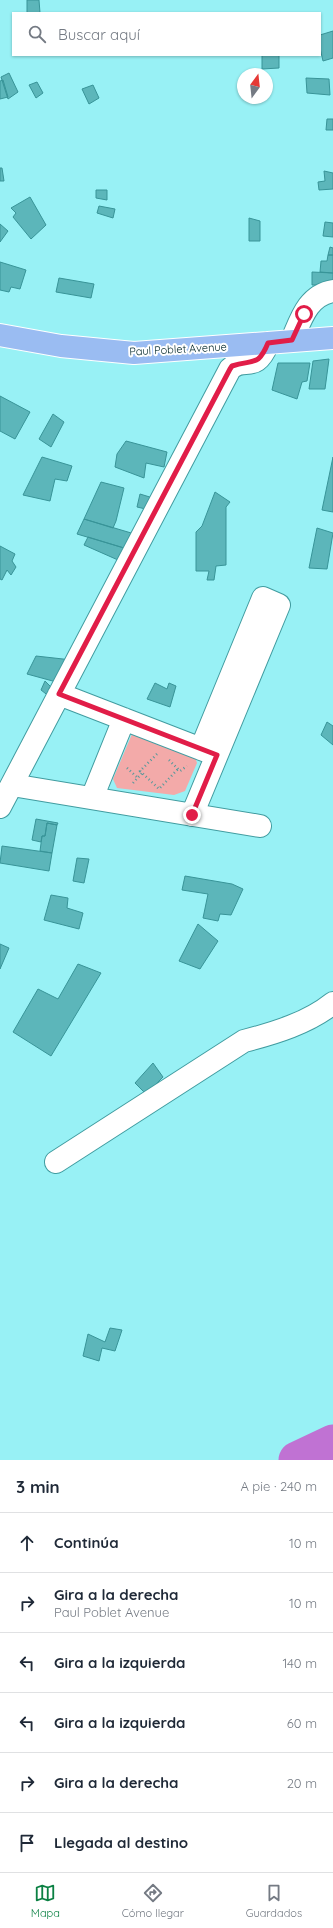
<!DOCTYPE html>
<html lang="es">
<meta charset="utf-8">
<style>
body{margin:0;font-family:Quicksand,sans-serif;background:#f6f6f7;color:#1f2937}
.compass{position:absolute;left:237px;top:68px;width:36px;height:36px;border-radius:50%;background:#fff;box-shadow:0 1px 3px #0004;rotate:15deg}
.stop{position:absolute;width:12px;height:12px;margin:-9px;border:3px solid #e11d48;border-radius:50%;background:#fff}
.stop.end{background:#e11d48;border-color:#fff;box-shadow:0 1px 4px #0008}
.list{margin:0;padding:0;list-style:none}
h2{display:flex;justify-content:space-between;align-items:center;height:52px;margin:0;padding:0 16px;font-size:17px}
h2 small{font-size:13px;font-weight:400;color:#747a83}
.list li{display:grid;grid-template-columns:26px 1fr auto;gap:12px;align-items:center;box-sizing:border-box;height:60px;padding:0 16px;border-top:1px solid #e0e1e3}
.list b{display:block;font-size:15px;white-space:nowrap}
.list p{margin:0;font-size:13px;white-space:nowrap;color:#747a83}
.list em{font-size:13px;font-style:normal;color:#747a83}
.icon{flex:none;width:22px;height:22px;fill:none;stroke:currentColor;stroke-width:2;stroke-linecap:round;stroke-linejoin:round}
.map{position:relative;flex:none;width:333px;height:1460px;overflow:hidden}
.search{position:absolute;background:#fff;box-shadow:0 1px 3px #0004;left:12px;right:12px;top:12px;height:44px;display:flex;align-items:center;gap:10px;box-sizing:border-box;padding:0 14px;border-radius:0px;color:#747a83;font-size:15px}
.sheet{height:412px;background:#fff}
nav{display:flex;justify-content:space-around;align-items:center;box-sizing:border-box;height:56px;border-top:1px solid #e0e1e3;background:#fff;font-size:11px;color:#747a83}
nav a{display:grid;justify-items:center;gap:2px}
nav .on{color:#0b8043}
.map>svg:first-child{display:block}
.green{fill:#f3aaa9}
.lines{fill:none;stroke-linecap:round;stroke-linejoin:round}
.river{stroke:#c072d3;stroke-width:37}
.building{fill:#5cb6ba;stroke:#389498}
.minor-casing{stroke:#419ca0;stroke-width:24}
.major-casing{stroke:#fff;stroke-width:24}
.path{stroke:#55989b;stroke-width:2.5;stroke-dasharray:1 3;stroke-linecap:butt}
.minor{stroke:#fff;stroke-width:22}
.major{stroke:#9abcf2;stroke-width:22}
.route{stroke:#e11d48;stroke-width:5}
.labels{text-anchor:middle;stroke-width:4;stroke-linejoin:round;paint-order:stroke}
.street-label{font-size:11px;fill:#002628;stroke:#fff}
</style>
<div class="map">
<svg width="333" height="1460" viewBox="0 0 333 1460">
<rect width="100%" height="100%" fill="#98f1f5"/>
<path class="green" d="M132 734 194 754 197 763 185 791 174 795 117 788 113 779Z"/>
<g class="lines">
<path class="river" d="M297 1460 333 1443"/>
</g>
<path class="building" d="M27 0H39L40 13H27Z
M333 31V58L323 61 320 48V35Z
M262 55H279V68L262 69Z
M9 73 18 92 8 99 1 77Z
M306 78 329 79 330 95 307 93Z
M3 80 8 97 0 99V81Z
M37 82 43 93 36 98 29 85Z
M93 85 99 98 89 104 82 89Z
M327 119H333V130H326Z
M0 168H2L4 181H0Z
M324 171 333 173V189L319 190 318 182 325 181Z
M96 190H107V200L96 198Z
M30 197 46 225 31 239 13 217 16 213 11 208Z
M99 206 115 209 113 218 97 213Z
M249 218 260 221V241H249Z
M325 222 333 223V237L323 236Z
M0 224 8 231 0 242Z
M330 247 333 248V255H328Z
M328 255H333V273L320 272 321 261H327Z
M0 262 26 270 20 289 11 287 9 292 0 290Z
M312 272 333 273V285H312Z
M59 278 94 284 91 298 56 292Z
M329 359 325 389H309L313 361Z
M278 363H310L307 381 302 382 297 399 272 390Z
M0 396 30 412 15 439 0 431Z
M53 414 64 422 51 447 39 439Z
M126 441 167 452 164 467 146 463 144 478 115 467 117 454Z
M42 457 72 466 67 481 55 479 50 501 23 495Z
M333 457V512L322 510Z
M101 482 124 488 116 521 113 528 84 519Z
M215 492 230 502 226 507V565L216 566 214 580H207L209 571H196V532L202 526Z
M140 494 153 498 150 510 137 507Z
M84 519 138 535 124 548 77 534Z
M317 528 333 533 327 569 309 568Z
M88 537 124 548 118 560 84 545Z
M0 546 15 554 12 561 16 567 11 575 7 570 2 580 0 579Z
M36 656 72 660 60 683 27 674Z
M45 681 53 689 50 697 41 690Z
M155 683 167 689 169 683 176 686 170 707 147 699Z
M327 722 333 726V745L321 735Z
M36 819 58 823 57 825 47 823 45 836H42L41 842 32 840Z
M47 823 57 825 52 853 40 851 42 836H45Z
M2 846 52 853 49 871 0 863Z
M77 858 89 859 84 883 73 881Z
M185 876 232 884 243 889 231 915 220 914 218 921 203 918 208 894 182 890Z
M51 895 68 898 67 908 83 913 79 929 44 920Z
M198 924 218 941 200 969 179 961Z
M0 944 9 948 0 969Z
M78 964 101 973 51 1056 13 1032 38 989 58 999Z
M153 1063 163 1077 146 1094 135 1083Z
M110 1328 122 1330 115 1351 102 1348 99 1361 83 1356 88 1334 105 1342Z"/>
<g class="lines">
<defs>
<path id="minor" d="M292 340C301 319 308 295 333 291
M59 694 214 754
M12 785 260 826
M92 798 124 719
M0 807 230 369C245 355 255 375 268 343
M192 815 279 605 263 598 201 749
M56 1162 244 1041C275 1033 308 1023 333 1003"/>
<path id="major" d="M0 335 61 346 134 353 333 338"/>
</defs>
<use href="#minor" class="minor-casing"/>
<use href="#major" class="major-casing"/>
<path class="path" d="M157 754 140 771 159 789 178 769
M169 760 180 771 187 766
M127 768 138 778
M133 783 142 773"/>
<use href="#minor" class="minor"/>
<use href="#major" class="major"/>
</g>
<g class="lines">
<path class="route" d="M192 815 217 755 59 694 230 369 232 366C254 359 258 367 268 343L292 340 304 314"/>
</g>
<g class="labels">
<g class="street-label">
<text transform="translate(178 349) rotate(-3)" y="4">Paul Poblet Avenue</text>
</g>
</g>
</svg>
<svg class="compass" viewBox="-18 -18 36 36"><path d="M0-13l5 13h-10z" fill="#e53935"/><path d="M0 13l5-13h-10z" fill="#747a83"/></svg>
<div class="stop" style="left:304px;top:314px"></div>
<div class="stop end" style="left:192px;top:815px"></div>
<div class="search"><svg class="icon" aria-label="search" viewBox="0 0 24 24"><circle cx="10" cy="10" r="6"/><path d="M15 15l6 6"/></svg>Buscar aquí</div>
</div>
<section class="sheet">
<h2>3 min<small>A pie · 240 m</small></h2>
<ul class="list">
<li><svg class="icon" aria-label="ahead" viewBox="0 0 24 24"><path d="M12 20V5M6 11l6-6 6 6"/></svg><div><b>Continúa</b></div><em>10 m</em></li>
<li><svg class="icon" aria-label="right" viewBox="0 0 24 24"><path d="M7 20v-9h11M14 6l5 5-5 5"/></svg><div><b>Gira a la derecha</b><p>Paul Poblet Avenue</p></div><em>10 m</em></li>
<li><svg class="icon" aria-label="left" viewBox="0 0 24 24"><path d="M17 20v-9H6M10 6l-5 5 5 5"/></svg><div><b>Gira a la izquierda</b></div><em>140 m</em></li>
<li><svg class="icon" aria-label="left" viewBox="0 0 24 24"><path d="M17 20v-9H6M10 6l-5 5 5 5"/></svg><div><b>Gira a la izquierda</b></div><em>60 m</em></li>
<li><svg class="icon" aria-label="right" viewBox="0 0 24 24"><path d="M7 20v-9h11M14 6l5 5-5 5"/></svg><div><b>Gira a la derecha</b></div><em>20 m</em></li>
<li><svg class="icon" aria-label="arrive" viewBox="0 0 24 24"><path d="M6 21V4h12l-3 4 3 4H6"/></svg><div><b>Llegada al destino</b></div></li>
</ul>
</section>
<nav>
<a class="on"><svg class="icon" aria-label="map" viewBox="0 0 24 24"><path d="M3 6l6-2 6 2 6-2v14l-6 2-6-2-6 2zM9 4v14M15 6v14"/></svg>Mapa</a>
<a><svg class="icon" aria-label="directions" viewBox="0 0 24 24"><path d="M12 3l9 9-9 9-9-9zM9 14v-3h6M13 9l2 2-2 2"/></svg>Cómo llegar</a>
<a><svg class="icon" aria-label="saved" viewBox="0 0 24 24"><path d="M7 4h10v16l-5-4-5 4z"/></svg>Guardados</a>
</nav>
